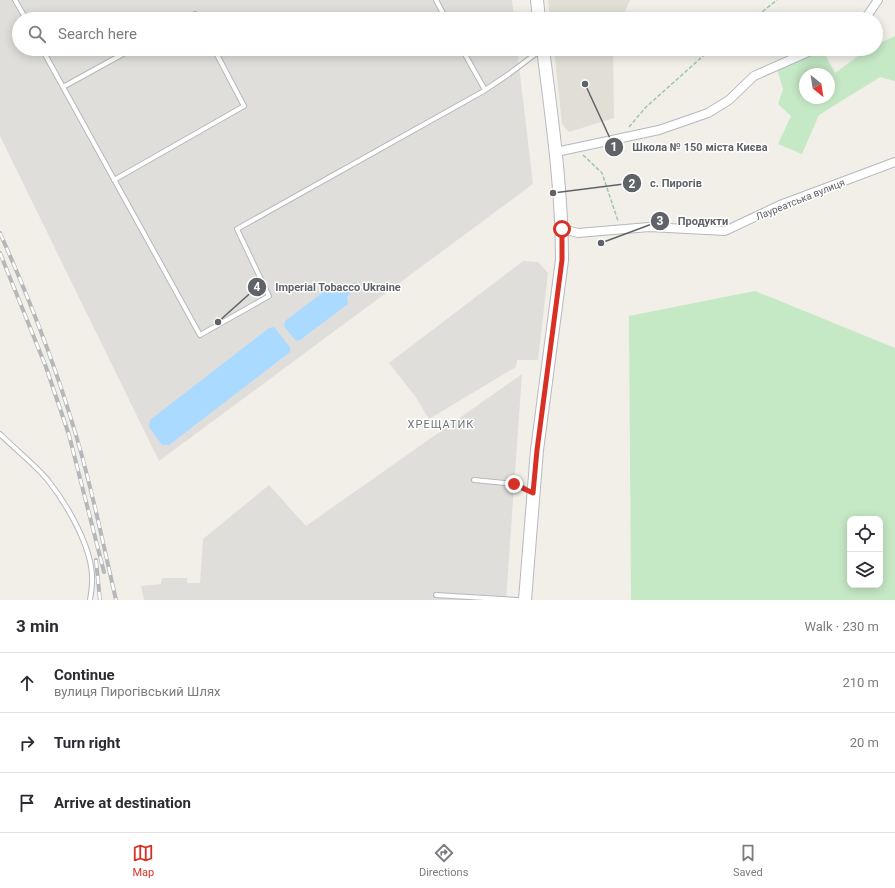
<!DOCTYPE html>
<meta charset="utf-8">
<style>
body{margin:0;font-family:Roboto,sans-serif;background:#f7f7f7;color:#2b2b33}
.controls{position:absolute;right:12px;bottom:12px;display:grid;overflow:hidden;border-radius:8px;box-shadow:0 2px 10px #0003}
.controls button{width:36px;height:36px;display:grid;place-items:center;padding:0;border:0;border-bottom:1px solid #e1e1e2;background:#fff;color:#2b2b33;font:20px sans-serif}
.compass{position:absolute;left:799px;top:68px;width:36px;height:36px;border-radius:50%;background:#fff;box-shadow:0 2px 10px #0003;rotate:150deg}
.stop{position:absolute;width:12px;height:12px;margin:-9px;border:3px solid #d93025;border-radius:50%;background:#fff}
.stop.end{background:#d93025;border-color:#fff;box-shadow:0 1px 4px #0008}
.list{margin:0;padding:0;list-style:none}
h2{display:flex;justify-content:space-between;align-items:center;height:52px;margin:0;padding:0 16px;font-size:17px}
h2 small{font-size:13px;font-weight:400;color:#7c7c81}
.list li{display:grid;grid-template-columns:26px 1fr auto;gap:12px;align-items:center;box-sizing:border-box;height:60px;padding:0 16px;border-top:1px solid #e1e1e2}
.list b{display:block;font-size:15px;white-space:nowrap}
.list p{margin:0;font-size:13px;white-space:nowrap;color:#7c7c81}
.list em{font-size:13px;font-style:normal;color:#7c7c81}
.icon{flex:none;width:22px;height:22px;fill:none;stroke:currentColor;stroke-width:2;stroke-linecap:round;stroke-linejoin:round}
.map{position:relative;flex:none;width:895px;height:600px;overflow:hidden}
.search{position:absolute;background:#fff;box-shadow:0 2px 10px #0003;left:12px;right:12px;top:12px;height:44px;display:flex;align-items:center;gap:10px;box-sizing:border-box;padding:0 14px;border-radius:22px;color:#7c7c81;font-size:15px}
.sheet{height:232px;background:#fff}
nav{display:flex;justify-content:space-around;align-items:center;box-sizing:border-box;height:56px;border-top:1px solid #e1e1e2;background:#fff;font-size:11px;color:#7c7c81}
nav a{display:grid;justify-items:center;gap:2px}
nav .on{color:#d93025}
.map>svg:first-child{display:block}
.industrial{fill:#e0deda}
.education{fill:#e1ded6}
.green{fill:#c5e8c5;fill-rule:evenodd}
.water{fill:#aadaff}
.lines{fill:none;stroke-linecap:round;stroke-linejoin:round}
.lane-casing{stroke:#b5b8bc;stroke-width:6}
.street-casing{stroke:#b5b8bc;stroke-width:10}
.secondary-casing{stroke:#b6babf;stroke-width:14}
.path{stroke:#9cc7a9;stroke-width:1.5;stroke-dasharray:4 2;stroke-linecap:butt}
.lane{stroke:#fff;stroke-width:4}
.street{stroke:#fff;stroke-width:8}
.secondary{stroke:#fff;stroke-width:12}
.rail-casing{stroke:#b6b7b8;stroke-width:4}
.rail{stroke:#fff;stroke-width:2.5;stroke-dasharray:8;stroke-linecap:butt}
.route{stroke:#d93025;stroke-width:5}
.labels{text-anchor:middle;stroke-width:3;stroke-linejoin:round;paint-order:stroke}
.street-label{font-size:10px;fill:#5f6368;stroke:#fff}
.neighbourhood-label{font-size:11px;letter-spacing:1px;fill:#70757a;stroke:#fff}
.leader{fill:none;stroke:#5f6368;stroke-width:1.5}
.callout-dot{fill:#5f6368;stroke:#fff;stroke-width:1.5}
.mark-label{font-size:12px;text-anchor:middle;font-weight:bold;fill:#fff}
.callout-label{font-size:11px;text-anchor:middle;font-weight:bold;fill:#5f6368;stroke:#fff;stroke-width:3;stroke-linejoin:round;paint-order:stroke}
</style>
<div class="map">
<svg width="895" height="600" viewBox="0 0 895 600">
<rect width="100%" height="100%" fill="#f1efe8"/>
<path class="industrial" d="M0 0H512L514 19H19V49H517L533 184 159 461 0 136Z
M523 261 538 262 548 273 538 360H517L516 367 429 419 415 396 389 363Z
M522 374 506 600H144L141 586 161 584 162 578H187V583H200L203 539 269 485 306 526Z"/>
<path class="education" d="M548 0H630L622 19H550Z
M554 49H613L614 118 569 132 562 124Z"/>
<path class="green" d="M895 36V81L880 77 819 115 802 154 778 144 791 116 778 104 783 89 777 69 822 49 835 73 866 50 876 49V45ZM805 74H829V98H805Z
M755 291 895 348V600H631L629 316ZM850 519H880V585H850Z"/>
<path class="water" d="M355 282 359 287 347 296 348 304 300 340 296 341 284 326 285 321 334 284H337L344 291Z
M274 327 290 347V352L169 445H162L149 427 150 420 269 328Z"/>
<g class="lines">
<defs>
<path id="lane" d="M15 0 26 19
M436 0 446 19
M187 19 195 14 198 19
M42 49 200 335 269 296 237 229 482 92 509 74 542 49
M462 49 485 90
M63 87 132 49
M114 180 244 106 214 49
M0 434C15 449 33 463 47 479 66 503 94 549 92 582 92 588 91 594 90 600
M474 480 514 484 532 492
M436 595 518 600"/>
<path id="street" d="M865 19 878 0
M556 152 659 130 708 113 729 100 754 76 815 49
M562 229 578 233 649 227 725 231 780 205 895 162"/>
<path id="secondary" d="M537 0 539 19
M525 600 537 450 562 260C562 189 552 119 543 49"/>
</defs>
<use href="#lane" class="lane-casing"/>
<use href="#street" class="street-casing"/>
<use href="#secondary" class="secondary-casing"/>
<path class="path" d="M753 19 777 0
M629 127 646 107 711 49
M583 155 602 173 618 221"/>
<use href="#lane" class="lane"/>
<use href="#street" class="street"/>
<use href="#secondary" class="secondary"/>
<defs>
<path id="rail" d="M0 233C29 298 55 364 75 432 92 487 103 544 116 600
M0 253 46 367 69 435 104 572
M96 560 100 600"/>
</defs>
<use href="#rail" class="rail-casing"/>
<use href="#rail" class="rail"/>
</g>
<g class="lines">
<path class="route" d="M514 484 533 493 537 450 562 260V229"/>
</g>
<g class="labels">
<g class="street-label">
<text transform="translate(800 199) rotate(-22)" y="4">Лауреатська вулиця</text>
</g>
<g class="neighbourhood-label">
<text x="441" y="428">ХРЕЩАТИК</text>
</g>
</g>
<path class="leader" d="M585 84L614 147M553 193L632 183M601 243L660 221M218 322L257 287"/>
<g class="callout-dot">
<circle cx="585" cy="84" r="4"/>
<circle cx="553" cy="193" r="4"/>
<circle cx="601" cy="243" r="4"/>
<circle cx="218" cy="322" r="4"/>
<circle cx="614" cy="147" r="10"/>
<circle cx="632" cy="183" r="10"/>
<circle cx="660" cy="221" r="10"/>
<circle cx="257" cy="287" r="10"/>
</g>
<g class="mark-label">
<text x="614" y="151">1</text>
<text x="632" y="188">2</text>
<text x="660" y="225">3</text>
<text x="257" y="291">4</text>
</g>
<g class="callout-label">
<text x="700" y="151">Школа № 150 міста Києва</text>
<text x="676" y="187">с. Пирогів</text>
<text x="703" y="225">Продукти</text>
<text x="338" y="291">Imperial Tobacco Ukraine</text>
</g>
</svg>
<div class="controls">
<button><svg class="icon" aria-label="locate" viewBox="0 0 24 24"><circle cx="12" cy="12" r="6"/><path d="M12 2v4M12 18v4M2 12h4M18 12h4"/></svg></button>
<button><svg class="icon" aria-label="layers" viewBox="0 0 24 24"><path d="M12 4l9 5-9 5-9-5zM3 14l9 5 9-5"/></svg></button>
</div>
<svg class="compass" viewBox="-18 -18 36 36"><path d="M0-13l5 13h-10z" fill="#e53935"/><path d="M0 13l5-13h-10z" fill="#7c7c81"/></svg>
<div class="stop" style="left:562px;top:229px"></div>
<div class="stop end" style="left:514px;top:484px"></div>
<div class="search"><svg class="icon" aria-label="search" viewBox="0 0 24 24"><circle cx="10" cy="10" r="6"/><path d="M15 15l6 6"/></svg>Search here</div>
</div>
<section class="sheet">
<h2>3 min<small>Walk · 230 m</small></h2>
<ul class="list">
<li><svg class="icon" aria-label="ahead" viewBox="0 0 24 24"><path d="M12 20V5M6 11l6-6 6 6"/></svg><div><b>Continue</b><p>вулиця Пирогівський Шлях</p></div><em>210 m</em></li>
<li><svg class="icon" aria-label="right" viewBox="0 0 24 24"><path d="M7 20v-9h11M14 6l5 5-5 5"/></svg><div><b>Turn right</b></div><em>20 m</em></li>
<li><svg class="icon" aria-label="arrive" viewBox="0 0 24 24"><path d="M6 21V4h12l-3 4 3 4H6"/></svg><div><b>Arrive at destination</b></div></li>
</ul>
</section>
<nav>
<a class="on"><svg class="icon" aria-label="map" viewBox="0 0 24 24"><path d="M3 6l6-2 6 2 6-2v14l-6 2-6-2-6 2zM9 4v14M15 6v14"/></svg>Map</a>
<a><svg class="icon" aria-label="directions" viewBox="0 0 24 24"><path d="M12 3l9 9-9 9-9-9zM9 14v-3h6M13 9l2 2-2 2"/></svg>Directions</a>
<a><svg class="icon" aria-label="saved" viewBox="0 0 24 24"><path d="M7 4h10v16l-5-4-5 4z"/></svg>Saved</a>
</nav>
